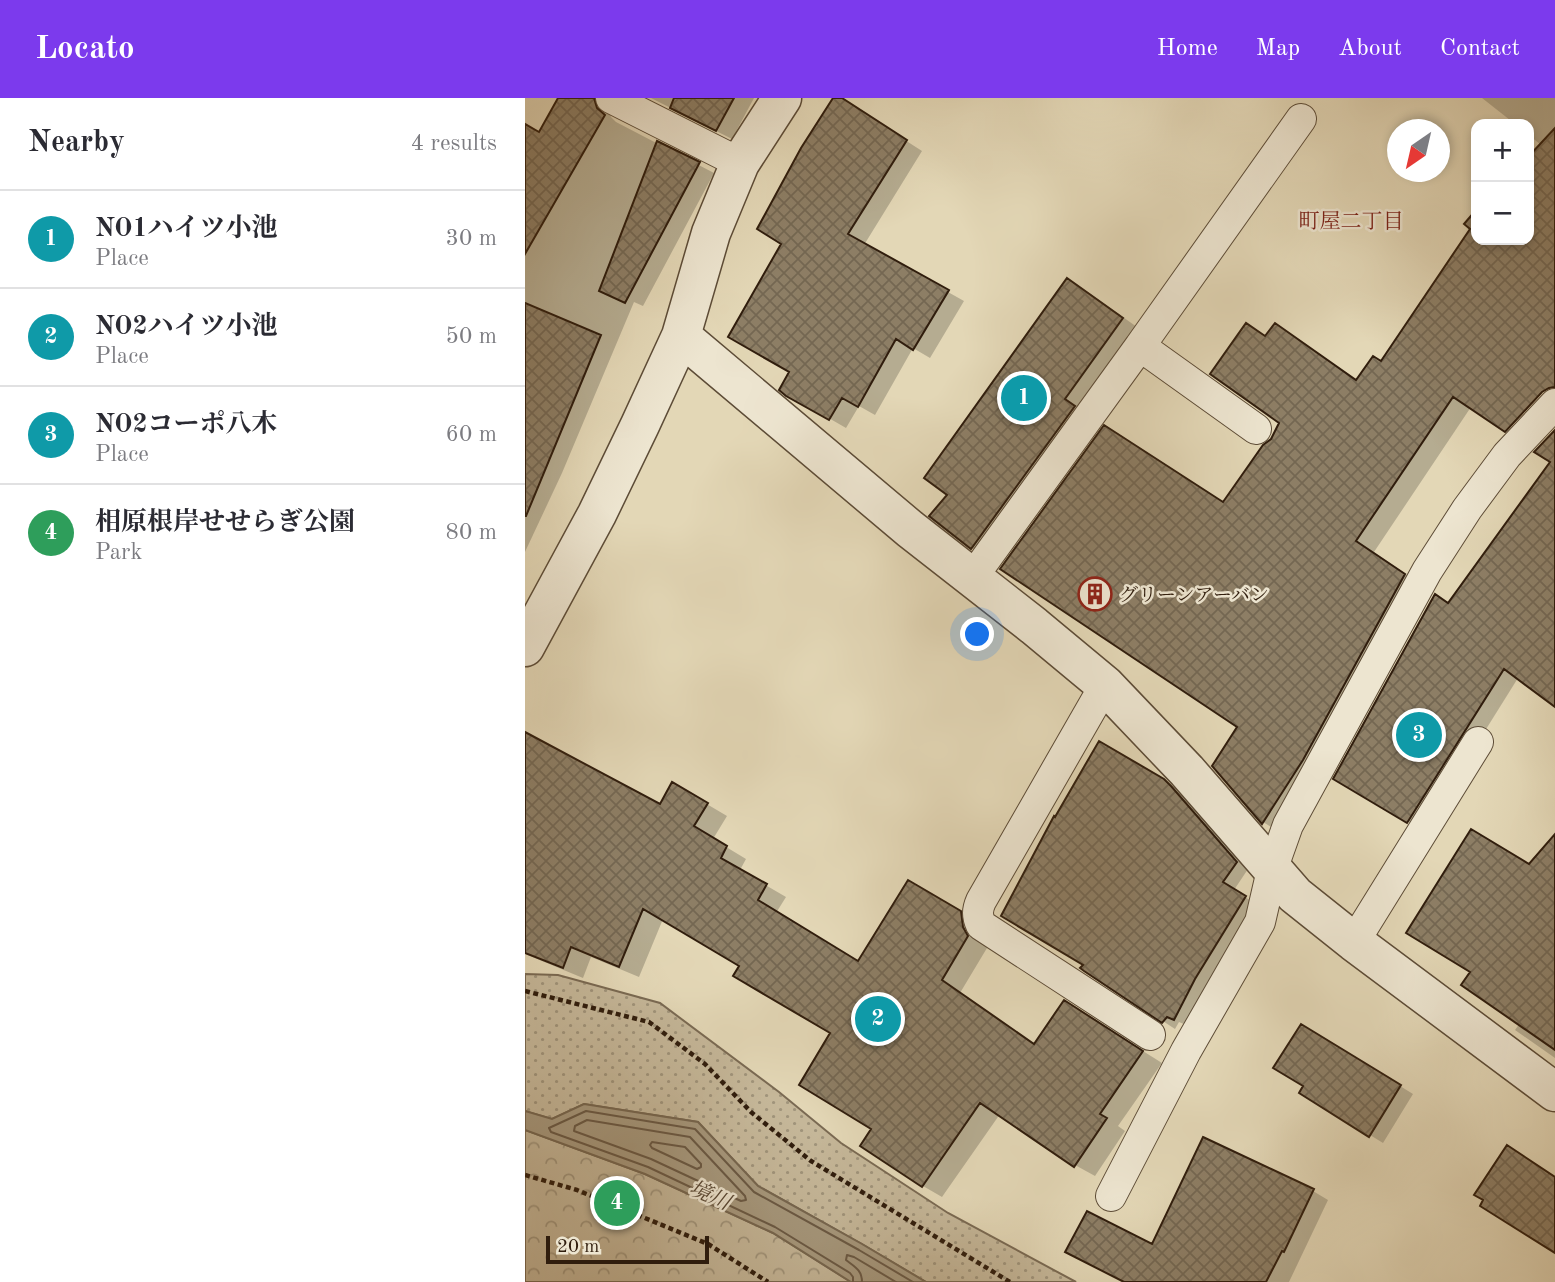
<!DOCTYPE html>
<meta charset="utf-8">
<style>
body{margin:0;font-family:"Old Standard TT","Noto Serif JP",serif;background:#f2f2f3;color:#2b2b33}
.controls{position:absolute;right:21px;top:21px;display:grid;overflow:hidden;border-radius:14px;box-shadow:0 4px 10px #0003}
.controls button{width:63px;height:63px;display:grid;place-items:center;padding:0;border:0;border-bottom:2px solid #e1e1e2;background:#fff;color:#2b2b33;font:35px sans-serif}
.compass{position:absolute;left:862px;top:21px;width:63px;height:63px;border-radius:50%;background:#fff;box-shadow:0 4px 10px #0003;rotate:214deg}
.scale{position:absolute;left:21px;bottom:18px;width:163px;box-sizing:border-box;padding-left:7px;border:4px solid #301d0d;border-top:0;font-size:19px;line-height:24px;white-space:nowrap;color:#301d0d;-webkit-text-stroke:5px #ede5d0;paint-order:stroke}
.you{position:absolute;left:453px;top:537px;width:24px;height:24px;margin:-18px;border:5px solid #fff;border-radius:50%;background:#1a73e8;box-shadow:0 0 0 10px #1a73e833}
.badge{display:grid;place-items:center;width:46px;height:46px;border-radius:50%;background:#7c3aed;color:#fff;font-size:23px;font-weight:700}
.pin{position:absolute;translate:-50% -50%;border:4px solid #fff;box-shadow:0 2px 7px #0006}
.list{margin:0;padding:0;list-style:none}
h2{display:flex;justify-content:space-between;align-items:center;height:91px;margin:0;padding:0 28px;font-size:30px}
h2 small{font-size:23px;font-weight:400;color:#7c7c81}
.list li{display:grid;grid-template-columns:46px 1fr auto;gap:21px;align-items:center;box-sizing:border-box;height:98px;padding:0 28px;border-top:2px solid #e1e1e2}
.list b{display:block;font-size:26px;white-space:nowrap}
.list p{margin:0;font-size:23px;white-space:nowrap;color:#7c7c81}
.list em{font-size:23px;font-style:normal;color:#7c7c81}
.map{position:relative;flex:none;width:1030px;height:1184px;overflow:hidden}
header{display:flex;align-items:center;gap:42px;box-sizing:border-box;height:98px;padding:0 35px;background:#7c3aed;color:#fff}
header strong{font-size:33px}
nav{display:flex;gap:38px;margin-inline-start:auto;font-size:24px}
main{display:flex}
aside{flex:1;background:#fff}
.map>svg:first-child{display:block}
.grass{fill:url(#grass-dots);stroke:#7a6a53;stroke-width:2}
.park{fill:url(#park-crowns);stroke:#7a6a53;stroke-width:2}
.water{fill:#a6987d;stroke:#776750;stroke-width:2}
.shadow{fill:#0003}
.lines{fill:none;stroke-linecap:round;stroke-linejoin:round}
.shore{stroke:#6b5a45;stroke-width:2}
.building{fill:url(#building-cross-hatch);stroke:#301d0d;stroke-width:2}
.service-casing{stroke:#5d4c37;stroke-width:32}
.minor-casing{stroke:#5d4c37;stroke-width:41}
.path{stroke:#301d0d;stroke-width:4.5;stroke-dasharray:5 3.5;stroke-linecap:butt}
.service{stroke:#ede5d0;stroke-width:30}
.minor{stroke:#ede5d0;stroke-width:38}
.labels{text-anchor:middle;stroke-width:5;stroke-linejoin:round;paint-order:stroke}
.poi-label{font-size:19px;fill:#301d0d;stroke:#ede5d0;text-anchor:start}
.neighbourhood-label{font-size:21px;fill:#7a1f14;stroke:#ede5d0}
.water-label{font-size:21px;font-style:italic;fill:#594834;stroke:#ede5d0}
</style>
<header>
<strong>Locato</strong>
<nav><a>Home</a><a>Map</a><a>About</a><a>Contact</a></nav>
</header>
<main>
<aside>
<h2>Nearby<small>4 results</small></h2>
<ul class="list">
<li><span class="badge" style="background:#0f9aa8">1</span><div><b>NO1ハイツ小池</b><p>Place</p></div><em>30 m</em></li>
<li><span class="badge" style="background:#0f9aa8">2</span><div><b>NO2ハイツ小池</b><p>Place</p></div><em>50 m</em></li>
<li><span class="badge" style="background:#0f9aa8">3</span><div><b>NO2コーポ八木</b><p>Place</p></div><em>60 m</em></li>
<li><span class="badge" style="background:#2e9e5b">4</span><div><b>相原根岸せせらぎ公園</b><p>Park</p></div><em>80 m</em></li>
</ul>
</aside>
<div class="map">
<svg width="1030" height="1184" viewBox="0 0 1030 1184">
<defs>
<pattern id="grass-dots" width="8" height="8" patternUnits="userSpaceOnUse" patternTransform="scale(1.75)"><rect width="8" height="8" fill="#c5b799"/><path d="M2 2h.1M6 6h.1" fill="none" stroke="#a0947b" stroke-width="1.8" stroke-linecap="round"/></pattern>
<pattern id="park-crowns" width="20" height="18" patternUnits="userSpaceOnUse" patternTransform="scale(1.75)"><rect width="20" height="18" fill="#c5b799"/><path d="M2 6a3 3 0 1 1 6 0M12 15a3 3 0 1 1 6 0" fill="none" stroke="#a0947b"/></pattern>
<pattern id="building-cross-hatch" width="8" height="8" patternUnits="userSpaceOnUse" patternTransform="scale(1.75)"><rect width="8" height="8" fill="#8d7e65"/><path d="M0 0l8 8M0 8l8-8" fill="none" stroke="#746752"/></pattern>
</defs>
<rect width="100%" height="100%" fill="#e3d7b6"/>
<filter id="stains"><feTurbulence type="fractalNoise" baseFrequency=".00286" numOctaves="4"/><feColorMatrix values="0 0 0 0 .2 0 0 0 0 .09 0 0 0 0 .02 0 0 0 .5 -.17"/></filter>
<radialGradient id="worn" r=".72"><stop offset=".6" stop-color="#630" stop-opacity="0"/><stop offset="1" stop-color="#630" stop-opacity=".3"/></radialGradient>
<path class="grass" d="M0 876 33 877 135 905 254 994 316 1045 423 1115 551 1184H401L337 1146 233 1088 173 1024 59 1006 27 1021 0 1013Z"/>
<path class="park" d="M0 1032 120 1076 248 1135 326 1184H0Z"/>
<path class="water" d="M59 1006 173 1024 233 1088 337 1146 401 1184H326L248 1135 120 1076 0 1032V1013L27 1021Z"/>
<path class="shadow" d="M35 0H86L83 11 86 19 91 24 189 75 118 208 109 204 37 375 0 454V28L14 37Z
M126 0H229L207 41Z
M310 0H314L327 8 397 53 339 147 439 203 405 260 388 250 350 317 334 308 321 330 262 296 266 273 259 145Z
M957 0H1030V261L982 332 946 309 849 454 898 488 756 735 738 724 714 628 699 405 747 342 756 325 722 227 742 239 751 227 769 238 832 283 856 265 947 131 941 125 951 115V142H1004V60L1016 47 1004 37V26H990Z
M542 182 564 195 619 234 469 462 447 450 407 418 425 397Z
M1030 360V606L993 580 898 732 811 680 924 506Z
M0 637 135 708 148 686 202 718 188 741 221 761 215 772 261 799 251 815 334 865 404 795 455 827 457 842 462 850 435 895 510 947 559 916 637 965 593 1028 600 1033 570 1078 550 1067 475 1016 417 1099 398 1088 349 1031 307 935 217 867 138 821 114 879 66 859 58 880 0 856Z
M575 646 651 690 723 771 709 792 731 806 681 887 661 927 654 924 650 931 560 872Z
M1030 738V960L990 932 995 925Z
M791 936 888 996 858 1045 845 1037Z
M788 1093 803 1102 764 1184H600L628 1148Z"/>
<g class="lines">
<path class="shore" d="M62 1022 165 1039 220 1098 221 1102 216 1103 126 1061 49 1033 50 1028Z
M127 1044 160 1049 176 1066V1069L172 1071 127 1050 125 1047Z
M328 1184V1179L325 1175 250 1129 123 1069 26 1034 24 1030 61 1013 170 1031 229 1094 334 1152 388 1184
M337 1184C337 1172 330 1169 321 1162L322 1157 329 1159 371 1184"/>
</g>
<path class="building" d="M33 0H69L72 10 80 17 0 156V26L14 34Z
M149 0H209L191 33 145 10Z
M308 0H317L382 42 323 136 424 192 388 252 371 241 333 309 317 300 304 322 261 298 254 292 264 274 203 239 256 146 232 131 276 50Z
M1030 30V289L1024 290 1017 294 980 334 928 299 831 443 880 476 778 662 737 726 687 668 712 629 475 471 579 327 698 404 738 347 746 341 754 325 685 276 721 225 740 238 750 225 831 282 848 258 856 263 945 131 939 126 951 112V142H1004V58Z
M132 43 175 64 100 205 74 193Z
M542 180 598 220 540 301 550 308 446 451 404 418 422 397 399 380Z
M0 205 76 237 1 418H0Z
M1030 332V609L979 571 882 725 808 681 910 496 923 505 1025 364 1009 354Z
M0 634 135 706 147 684 183 705 169 728 202 748 196 760 242 786 233 802 333 863 383 782 436 813 438 829 443 838 417 882 509 946 539 902 618 953 575 1016 582 1020 549 1069 455 1005 397 1089 335 1048 346 1031 274 987 305 935 208 878 214 868 118 811 94 869 46 849 38 870 0 855Z
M574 643 639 681 646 688 712 764 698 784 721 798 670 881 649 922 642 919 637 925 559 873 555 870 558 867 476 818 529 718 530 719Z
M946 731 1004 766 1030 736V952L936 887 945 874 881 835Z
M776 926 876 987 844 1039 774 995 778 988 748 970Z
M678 1039 789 1091 759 1154 757 1153 741 1184H599L540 1154 562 1113 627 1146Z
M982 1047 1030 1079V1155L955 1108 958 1102 949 1097Z"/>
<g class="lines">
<defs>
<path id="service" d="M86 0 215 65
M615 248 776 21
M447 480 615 248 731 331
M580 587 456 803C452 812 452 818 456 827L625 937
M829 844 953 644
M586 1098 661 953 735 824 747 772 763 727 902 473 942 411 982 357 1030 306"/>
<path id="minor" d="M156 238 385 431 509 528 580 587 662 673 770 797 829 844 1030 994
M0 549 72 416 115 327 156 238 186 135 215 65 257 0"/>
</defs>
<use href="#service" class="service-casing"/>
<use href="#minor" class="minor-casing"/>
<path class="path" d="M0 893 124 924 180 966 226 1014 286 1063 485 1184
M0 1077 52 1092 183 1146 243 1184"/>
<use href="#service" class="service"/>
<use href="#minor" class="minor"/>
</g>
<defs>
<symbol id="building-ring" viewBox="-11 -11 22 22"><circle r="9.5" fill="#ede5d0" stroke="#8f2418" stroke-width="1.5"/><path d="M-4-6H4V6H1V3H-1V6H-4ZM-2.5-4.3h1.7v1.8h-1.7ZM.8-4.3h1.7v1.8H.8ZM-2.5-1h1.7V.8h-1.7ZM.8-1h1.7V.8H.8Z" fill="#8f2418"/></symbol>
</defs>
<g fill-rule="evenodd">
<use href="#building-ring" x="551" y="477" width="38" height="38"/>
</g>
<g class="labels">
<g class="poi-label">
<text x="594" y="503">グリーンアーバン</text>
</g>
<g class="neighbourhood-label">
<text x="826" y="130">町屋二丁目</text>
</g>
<g class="water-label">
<text transform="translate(185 1097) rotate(24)" y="7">境川</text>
</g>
</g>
<rect width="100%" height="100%" filter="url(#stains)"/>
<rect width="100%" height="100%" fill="url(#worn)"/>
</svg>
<div class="controls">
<button>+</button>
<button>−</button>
</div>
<svg class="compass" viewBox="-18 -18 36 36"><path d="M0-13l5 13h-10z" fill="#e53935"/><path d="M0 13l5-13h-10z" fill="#7c7c81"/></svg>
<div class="scale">20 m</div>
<div class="you"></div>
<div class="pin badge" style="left:499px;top:300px;background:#0f9aa8">1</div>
<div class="pin badge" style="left:353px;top:921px;background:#0f9aa8">2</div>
<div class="pin badge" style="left:894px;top:637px;background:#0f9aa8">3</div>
<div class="pin badge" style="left:92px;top:1105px;background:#2e9e5b">4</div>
</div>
</main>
